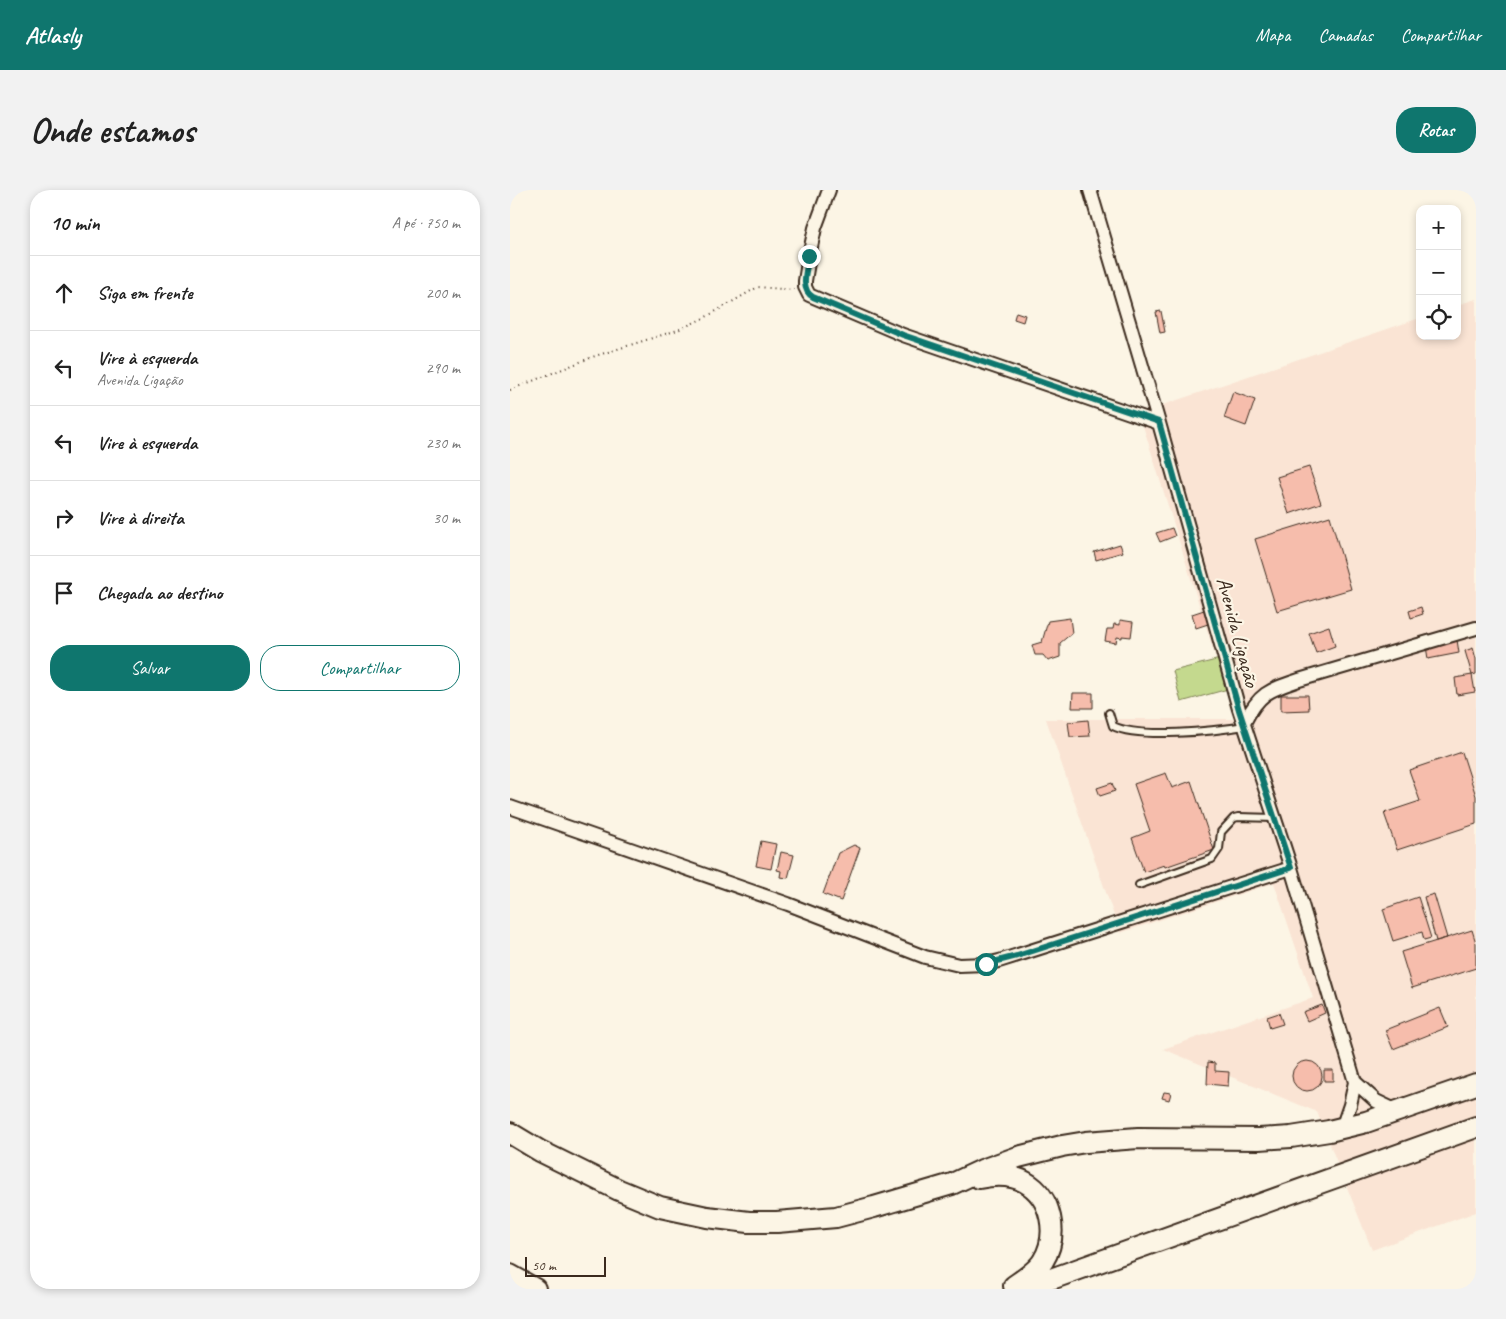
<!DOCTYPE html>
<html lang="pt">
<meta charset="utf-8">
<style>
body{margin:0;font-family:Caveat,sans-serif;background:#f2f2f2;color:#222}
.controls{position:absolute;right:15px;top:15px;display:grid;overflow:hidden;border-radius:10px;box-shadow:0 2px 8px #0003}
.controls button{width:45px;height:45px;display:grid;place-items:center;padding:0;border:0;border-bottom:1px solid #e0e0e0;background:#fff;color:#222;font:25px sans-serif}
.scale{position:absolute;left:15px;bottom:12px;width:81px;box-sizing:border-box;padding-left:5px;border:2px solid #3b2a1e;border-top:0;font-size:14px;line-height:18px;white-space:nowrap;color:#3b2a1e;-webkit-text-stroke:4px #fcf5e5;paint-order:stroke}
.stop{position:absolute;width:15px;height:15px;margin:-11px;border:4px solid #0f766e;border-radius:50%;background:#fff}
.stop.end{background:#0f766e;border-color:#fff;box-shadow:0 1px 5px #0008}
.list{margin:0;padding:0;list-style:none}
h2{display:flex;justify-content:space-between;align-items:center;height:65px;margin:0;padding:0 20px;font-size:21px}
h2 small{font-size:16px;font-weight:400;color:#767676}
.list li{display:grid;grid-template-columns:32px 1fr auto;gap:15px;align-items:center;box-sizing:border-box;height:75px;padding:0 20px;border-top:1px solid #e0e0e0}
.list b{display:block;font-size:19px;white-space:nowrap}
.list p{margin:0;font-size:16px;white-space:nowrap;color:#767676}
.list em{font-size:16px;font-style:normal;color:#767676}
.actions{display:flex;gap:10px;padding:15px 20px}
.actions a{flex:1;padding:11px 0;border:1px solid #0f766e;border-radius:20px;text-align:center;font-size:18px;color:#0f766e}
.actions .main{background:#0f766e;color:#fff}
.icon{flex:none;width:28px;height:28px;fill:none;stroke:currentColor;stroke-width:2;stroke-linecap:round;stroke-linejoin:round}
.map{position:relative;flex:none;width:966px;height:1099px;overflow:hidden;border-radius:20px}
header{display:flex;align-items:center;gap:30px;box-sizing:border-box;height:70px;padding:0 25px;background:#0f766e;color:#fff}
header strong{font-size:24px}
nav{display:flex;gap:28px;margin-inline-start:auto;font-size:18px}
.intro{display:flex;align-items:center;justify-content:space-between;box-sizing:border-box;height:120px;padding:0 30px}
h1{margin:0;font-size:35px}
.button{padding:12px 22px;border-radius:20px;background:#0f766e;color:#fff;font-size:18px;font-weight:700}
main{display:flex;gap:30px;padding:0 30px}
aside{flex:1;background:#fff;border-radius:20px;box-shadow:0 2px 8px #0003}
.map>svg:first-child{display:block}
.built{fill:#fae4d4}
.green{fill:#c4d98e;stroke:#808256}
.building{fill:#f6bdac;stroke:#3b2a1e}
.lines{fill:none;stroke-linecap:round;stroke-linejoin:round}
.service-casing{stroke:#3b2a1e;stroke-width:10}
.minor-casing{stroke:#3b2a1e;stroke-width:16}
.trunk-casing{stroke:#3b2a1e;stroke-width:24}
.path{stroke:#3b2a1e;stroke-width:2;stroke-dasharray:1 4;stroke-linecap:butt}
.service{stroke:#fcf5e5;stroke-width:6}
.minor{stroke:#fcf5e5;stroke-width:12}
.trunk{stroke:#fcf5e5;stroke-width:20}
.route{stroke:#0f766e;stroke-width:6}
.labels{text-anchor:middle;stroke-width:4.5;stroke-linejoin:round;paint-order:stroke}
.street-label{font-size:21px;fill:#3b2a1e;stroke:#fcf5e5}
</style>
<header>
<strong>Atlasly</strong>
<nav><a>Mapa</a><a>Camadas</a><a>Compartilhar</a></nav>
</header>
<div class="intro"><h1>Onde estamos</h1><a class="button">Rotas</a></div>
<main>
<aside>
<h2>10 min<small>A pé · 750 m</small></h2>
<ul class="list">
<li><svg class="icon" aria-label="ahead" viewBox="0 0 24 24"><path d="M12 20V5M6 11l6-6 6 6"/></svg><div><b>Siga em frente</b></div><em>200 m</em></li>
<li><svg class="icon" aria-label="left" viewBox="0 0 24 24"><path d="M17 20v-9H6M10 6l-5 5 5 5"/></svg><div><b>Vire à esquerda</b><p>Avenida Ligação</p></div><em>290 m</em></li>
<li><svg class="icon" aria-label="left" viewBox="0 0 24 24"><path d="M17 20v-9H6M10 6l-5 5 5 5"/></svg><div><b>Vire à esquerda</b></div><em>230 m</em></li>
<li><svg class="icon" aria-label="right" viewBox="0 0 24 24"><path d="M7 20v-9h11M14 6l5 5-5 5"/></svg><div><b>Vire à direita</b></div><em>30 m</em></li>
<li><svg class="icon" aria-label="arrive" viewBox="0 0 24 24"><path d="M6 21V4h12l-3 4 3 4H6"/></svg><div><b>Chegada ao destino</b></div></li>
</ul>
<div class="actions"><a class="main">Salvar</a><a>Compartilhar</a></div>
</aside>
<div class="map">
<svg width="966" height="1099" viewBox="0 0 966 1099">
<rect width="100%" height="100%" fill="#fcf5e5"/>
<filter id="ink" filterUnits="userSpaceOnUse"><feTurbulence type="fractalNoise" baseFrequency=".02" numOctaves="2"/><feDisplacementMap in="SourceGraphic" scale="10" xChannelSelector="R" yChannelSelector="G"/><feConvolveMatrix kernelMatrix="1 2 1 2 8 2 1 2 1" color-interpolation-filters="sRGB"/></filter>
<g filter="url(#ink)">
<path class="built" d="M966 109V1022L862 1060 807 922 653 859 803 808 764 693 610 743 536 529H725L629 223 910 128V146H947V115Z"/>
<path class="green" d="M710 469 718 499 671 512 663 481Z"/>
<path class="building" d="M651 121 655 142 650 143 646 122Z
M506 122 515 125 513 132 504 129Z
M723 202 745 210 736 236 714 228Z
M799 277 811 313 779 324 767 287Z
M820 326 841 399 767 421 745 349Z
M662 338 665 346 650 352 646 343Z
M610 354 613 362 586 370 584 362Z
M911 417 913 424 901 428 899 421Z
M697 419 701 433 686 438 682 424Z
M560 428 562 443 550 453V467L538 471 533 465H525L522 455 532 452 538 431Z
M610 430 623 432 621 447 612 446V448L607 447 606 453 595 451 597 439H603L604 434 610 435Z
M819 436 825 456 806 463 799 443Z
M947 450 949 463 918 469 916 456Z
M963 458 966 469V484L962 485 955 461Z
M962 485 965 502 947 505 945 488Z
M563 503H583V518H562Z
M771 505H798L799 520 771 521Z
M578 530 580 546 560 547 558 532Z
M952 562 966 606V634L887 660 874 623 910 611 899 580Z
M656 583 662 598 681 591 704 660 655 677 654 675 634 682 622 648 640 641 624 594Z
M602 593 605 601 590 606 587 598Z
M251 651 266 654 261 679 246 676Z
M344 655 350 658 331 711 313 704 328 663Z
M271 662 284 665 278 688 270 687 271 681 267 680Z
M924 704 937 748 926 751 914 707Z
M908 707 921 748 914 750 912 742 883 751 873 719Z
M962 740 966 753V778L902 798 891 762Z
M812 815 815 823 797 831 793 822Z
M930 818 938 837 883 859 875 840Z
M769 823 773 834 760 838 757 827Z
M782 886a15 15 0 1 1 30 0a15 15 0 1 1-30 0Z
M698 872 705 873V881L719 882 718 896 697 894Z
M814 880H823V891H814Z
M654 902 661 903 659 910 652 908Z"/>
<g class="lines">
<defs>
<path id="service" d="M599 523 603 536C629 549 705 541 735 536
M629 695 702 669 709 659 711 642 724 628 728 627 765 628"/>
<path id="minor" d="M319 0 305 38 299 66 295 91V97L299 105 393 145 649 233
M580 0 649 233 729 519 781 678 845 892 840 915 832 938
M734 533C749 503 759 500 789 490L966 438
M0 617 278 714 415 767 449 775 476 774 489 771 781 678
M845 892 866 911 887 921"/>
<path id="trunk" d="M0 943 30 961 109 1000 150 1017 197 1027 239 1032H267L326 1027 364 1017 442 994 472 980 508 967 552 956 576 952 628 948 749 949 781 947 819 941 856 932 966 894
M469 988C484 985 501 984 515 992 542 1007 549 1045 533 1071 527 1081 514 1089 504 1096
M0 1085 25 1099
M510 1099 544 1088 966 937"/>
</defs>
<use href="#service" class="service-casing"/>
<use href="#minor" class="minor-casing"/>
<use href="#trunk" class="trunk-casing"/>
<path class="path" d="M0 200 85 166 168 140 196 127 248 97 284 100"/>
<use href="#service" class="service"/>
<use href="#minor" class="minor"/>
<use href="#trunk" class="trunk"/>
</g>
</g>
<g class="lines" filter="url(#ink)">
<path class="route" d="M299 66C297 79 289 99 303 107L393 145 649 232 729 520 781 678 507 766 476 774"/>
</g>
<g class="labels">
<g class="street-label">
<text transform="translate(728 442) rotate(75)" y="7">Avenida Ligação</text>
</g>
</g>
</svg>
<div class="controls">
<button>+</button>
<button>−</button>
<button><svg class="icon" aria-label="locate" viewBox="0 0 24 24"><circle cx="12" cy="12" r="6"/><path d="M12 2v4M12 18v4M2 12h4M18 12h4"/></svg></button>
</div>
<div class="scale">50 m</div>
<div class="stop" style="left:476px;top:774px"></div>
<div class="stop end" style="left:299px;top:66px"></div>
</div>
</main>
